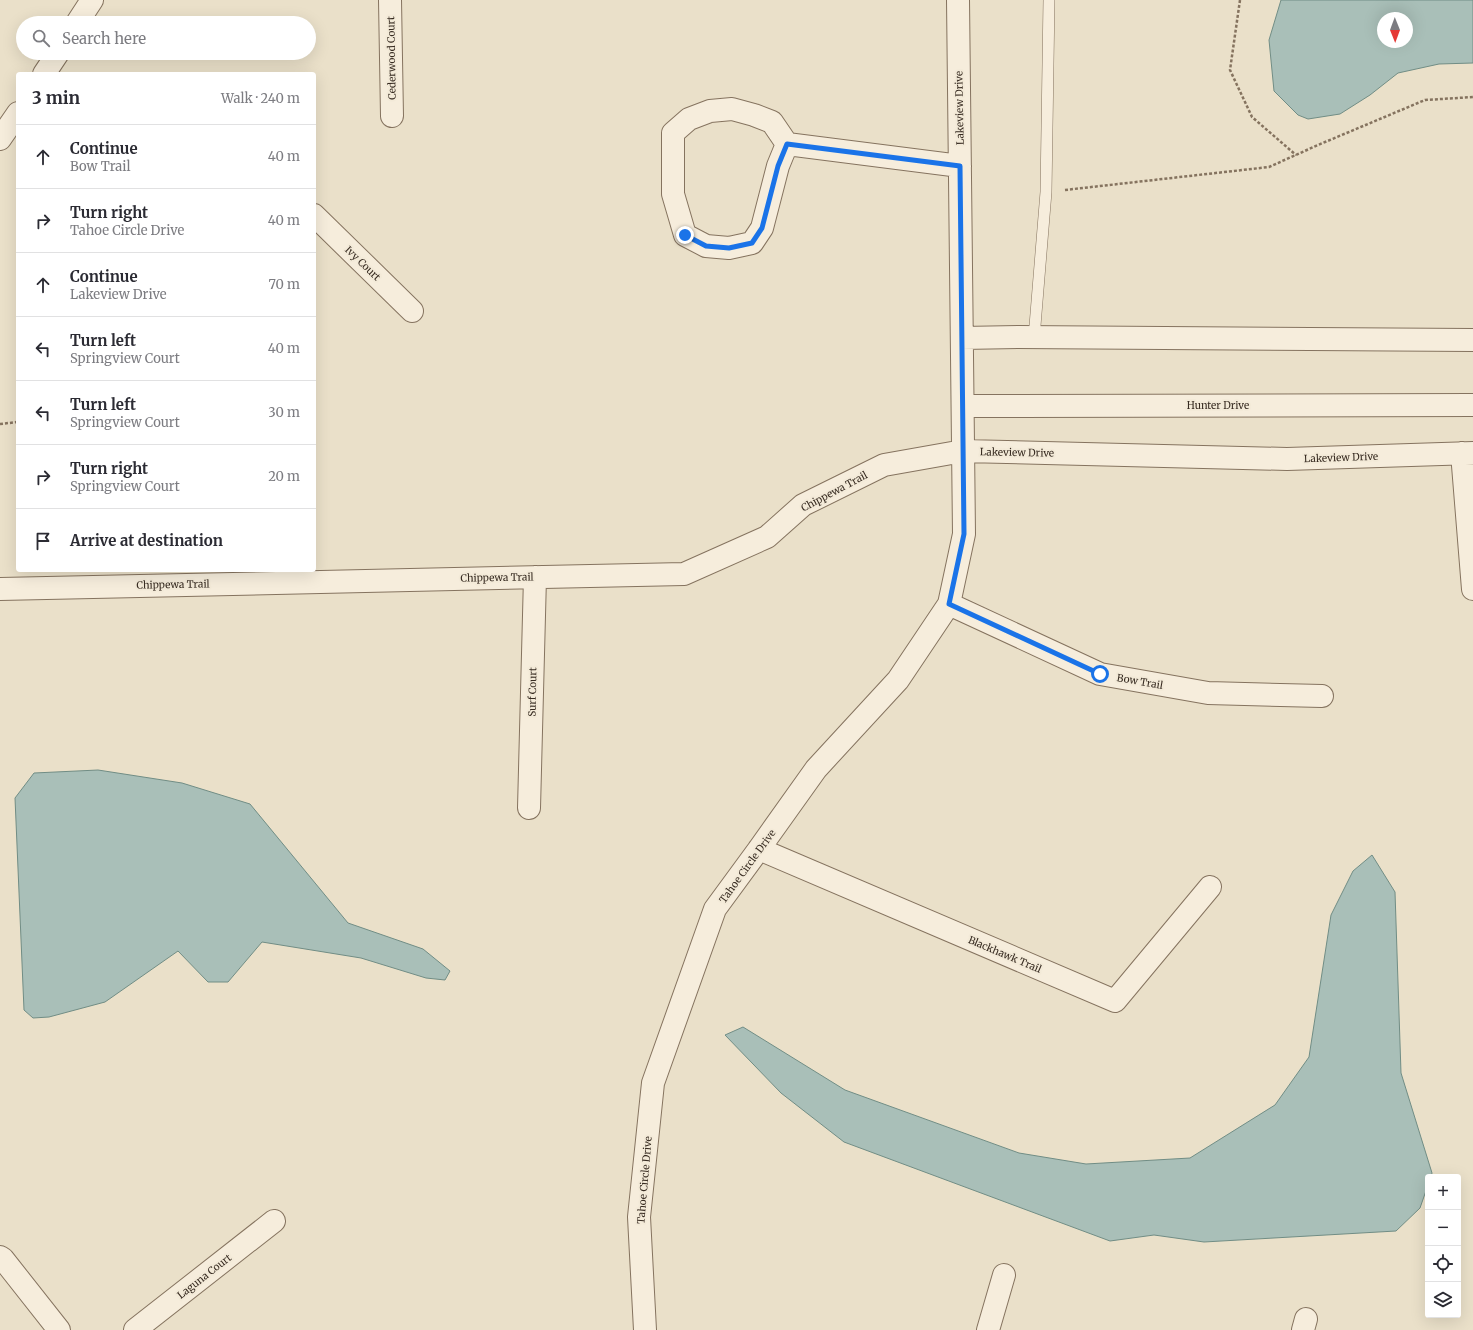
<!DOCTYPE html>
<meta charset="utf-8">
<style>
body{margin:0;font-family:Merriweather,serif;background:#f2f2f3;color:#2b2b33}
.controls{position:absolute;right:12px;bottom:12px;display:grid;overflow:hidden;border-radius:4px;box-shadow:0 4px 16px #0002}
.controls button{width:36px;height:36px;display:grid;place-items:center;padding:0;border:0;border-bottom:1px solid #e1e1e2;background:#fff;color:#2b2b33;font:20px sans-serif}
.compass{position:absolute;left:1377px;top:12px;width:36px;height:36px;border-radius:50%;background:#fff;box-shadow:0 4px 16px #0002;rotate:179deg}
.stop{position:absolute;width:12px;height:12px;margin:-9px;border:3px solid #1a73e8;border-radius:50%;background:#fff}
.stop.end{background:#1a73e8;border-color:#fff;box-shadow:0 1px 4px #0008}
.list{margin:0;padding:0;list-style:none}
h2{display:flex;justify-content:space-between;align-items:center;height:52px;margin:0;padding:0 16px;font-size:17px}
h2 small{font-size:13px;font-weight:400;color:#7c7c81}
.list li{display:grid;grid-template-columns:26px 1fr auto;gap:12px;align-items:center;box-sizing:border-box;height:64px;padding:0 16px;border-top:1px solid #e1e1e2}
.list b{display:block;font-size:15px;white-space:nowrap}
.list p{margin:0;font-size:13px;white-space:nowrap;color:#7c7c81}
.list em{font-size:13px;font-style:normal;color:#7c7c81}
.icon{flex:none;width:22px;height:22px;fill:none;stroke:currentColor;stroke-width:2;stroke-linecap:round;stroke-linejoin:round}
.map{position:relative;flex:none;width:1473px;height:1330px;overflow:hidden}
.search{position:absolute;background:#fff;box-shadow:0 4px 16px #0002;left:16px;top:16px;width:300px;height:44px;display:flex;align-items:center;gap:10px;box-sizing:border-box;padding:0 14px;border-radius:22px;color:#7c7c81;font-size:15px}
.panel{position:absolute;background:#fff;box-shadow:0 4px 16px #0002;left:16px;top:72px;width:300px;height:500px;border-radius:4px}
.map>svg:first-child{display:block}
.water{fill:#a9bfb8;stroke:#718d85;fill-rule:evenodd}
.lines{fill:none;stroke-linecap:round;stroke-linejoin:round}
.service-casing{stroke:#85735f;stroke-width:12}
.minor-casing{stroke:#85735f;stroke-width:24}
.path{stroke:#85735f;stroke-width:2.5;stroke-dasharray:3 2;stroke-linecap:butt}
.service{stroke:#f6eddc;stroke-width:11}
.minor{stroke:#f6eddc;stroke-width:22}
.route{stroke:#1a73e8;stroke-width:5}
.labels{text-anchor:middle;stroke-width:4;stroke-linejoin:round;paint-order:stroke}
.street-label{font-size:10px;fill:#372b21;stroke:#f3ead8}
</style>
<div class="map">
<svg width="1473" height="1330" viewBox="0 0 1473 1330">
<rect width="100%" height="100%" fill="#eae0c9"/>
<path class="water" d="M1281 0H1473V63L1439 64 1398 73 1370 95 1340 114 1308 119 1298 115 1274 91 1269 40ZM1383 18H1407V42H1383Z
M98 770 182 783 250 804 348 923 423 949 450 971 445 980 426 978 361 958 262 942 228 982H208L178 951 105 1002 49 1017 33 1018 24 1010 15 798 34 773Z
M1372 855 1395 892 1401 1073 1432 1173 1431 1177H1428V1185L1420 1208 1396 1231 1204 1242 1154 1235 1110 1241 844 1142 781 1093 725 1035 743 1027 845 1090 1019 1153 1086 1164 1190 1158 1275 1105 1309 1057 1331 915 1353 871Z"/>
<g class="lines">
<defs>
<path id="service" d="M1034 338 1046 192 1049 0"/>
<path id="minor" d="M390 0 392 116
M77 23 92 0
M44 74 58 53
M732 109 754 115 772 122 787 144 778 166 762 228 752 243 729 248 706 246 685 235 673 194V133L689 119 710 111Z
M0 139 18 113
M787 144 960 166
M314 215 412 311
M962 338 1019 337 1473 340
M963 406 1473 405
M1462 453 1473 589
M0 589 684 574 767 537 803 505 884 465 963 451 1287 459 1473 453
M949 604 1100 674 1208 693 1322 696
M529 808 535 577
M759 849 1115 1001 1210 887
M0 1257 3 1259 59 1330
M135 1330 274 1221
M645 1330 639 1217 653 1083 715 909 759 849 816 769 898 680 949 604 964 534 958 0
M988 1330 1004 1275
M1303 1330 1306 1319"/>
</defs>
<use href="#service" class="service-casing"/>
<use href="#minor" class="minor-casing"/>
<path class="path" d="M1240 0 1230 70 1252 117 1296 155
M1065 190 1269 167 1318 145 1425 100 1473 97
M0 424 18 422"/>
<use href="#service" class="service"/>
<use href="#minor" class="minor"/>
</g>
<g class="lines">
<path class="route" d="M685 235 706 246 729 248 752 243 762 228 778 166 787 144 960 166 964 534 949 604 1100 674"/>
</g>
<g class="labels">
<g class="street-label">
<text transform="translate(391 58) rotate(-91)" y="4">Cederwood Court</text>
<text transform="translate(959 108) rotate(-91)" y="4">Lakeview Drive</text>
<text transform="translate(363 263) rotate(44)" y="4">Ivy Court</text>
<text x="1218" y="409">Hunter Drive</text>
<text transform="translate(1017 452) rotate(1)" y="4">Lakeview Drive</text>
<text transform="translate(1341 457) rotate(-2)" y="4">Lakeview Drive</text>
<text transform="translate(834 491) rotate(-28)" y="4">Chippewa Trail</text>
<text transform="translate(497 577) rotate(-1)" y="4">Chippewa Trail</text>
<text transform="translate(173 584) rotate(-1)" y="4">Chippewa Trail</text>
<text transform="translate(1140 681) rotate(10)" y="4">Bow Trail</text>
<text transform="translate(532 692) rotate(-89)" y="4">Surf Court</text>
<text transform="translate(747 866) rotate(-54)" y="4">Tahoe Circle Drive</text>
<text transform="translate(1005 954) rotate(23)" y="4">Blackhawk Trail</text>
<text transform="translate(644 1180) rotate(-85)" y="4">Tahoe Circle Drive</text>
<text transform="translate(204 1276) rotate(-38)" y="4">Laguna Court</text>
</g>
</g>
</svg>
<div class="controls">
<button>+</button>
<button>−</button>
<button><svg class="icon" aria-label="locate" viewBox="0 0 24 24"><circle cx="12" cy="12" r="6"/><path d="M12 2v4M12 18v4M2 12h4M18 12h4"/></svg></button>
<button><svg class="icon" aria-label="layers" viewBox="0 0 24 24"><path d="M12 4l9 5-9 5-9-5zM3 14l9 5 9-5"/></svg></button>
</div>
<svg class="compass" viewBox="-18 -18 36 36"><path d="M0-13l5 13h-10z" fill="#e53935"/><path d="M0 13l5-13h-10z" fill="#7c7c81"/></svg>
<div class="stop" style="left:1100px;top:674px"></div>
<div class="stop end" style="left:685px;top:235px"></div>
<div class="search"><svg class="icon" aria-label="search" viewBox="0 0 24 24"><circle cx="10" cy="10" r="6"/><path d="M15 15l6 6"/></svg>Search here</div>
<section class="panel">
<h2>3 min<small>Walk · 240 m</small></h2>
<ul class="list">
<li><svg class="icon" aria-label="ahead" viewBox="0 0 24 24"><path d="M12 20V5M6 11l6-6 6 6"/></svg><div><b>Continue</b><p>Bow Trail</p></div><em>40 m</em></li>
<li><svg class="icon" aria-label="right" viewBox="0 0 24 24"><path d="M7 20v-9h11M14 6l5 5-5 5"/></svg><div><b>Turn right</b><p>Tahoe Circle Drive</p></div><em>40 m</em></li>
<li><svg class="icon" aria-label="ahead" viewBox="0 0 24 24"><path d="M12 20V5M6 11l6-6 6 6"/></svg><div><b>Continue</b><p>Lakeview Drive</p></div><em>70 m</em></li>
<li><svg class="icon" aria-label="left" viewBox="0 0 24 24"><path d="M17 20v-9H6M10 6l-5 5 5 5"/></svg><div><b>Turn left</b><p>Springview Court</p></div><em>40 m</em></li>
<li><svg class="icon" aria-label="left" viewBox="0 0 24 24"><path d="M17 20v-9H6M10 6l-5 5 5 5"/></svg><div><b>Turn left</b><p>Springview Court</p></div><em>30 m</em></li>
<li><svg class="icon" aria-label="right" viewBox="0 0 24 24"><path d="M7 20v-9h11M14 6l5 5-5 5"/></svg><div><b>Turn right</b><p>Springview Court</p></div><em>20 m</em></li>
<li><svg class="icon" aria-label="arrive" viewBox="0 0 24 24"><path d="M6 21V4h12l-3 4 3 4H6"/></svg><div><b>Arrive at destination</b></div></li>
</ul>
</section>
</div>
